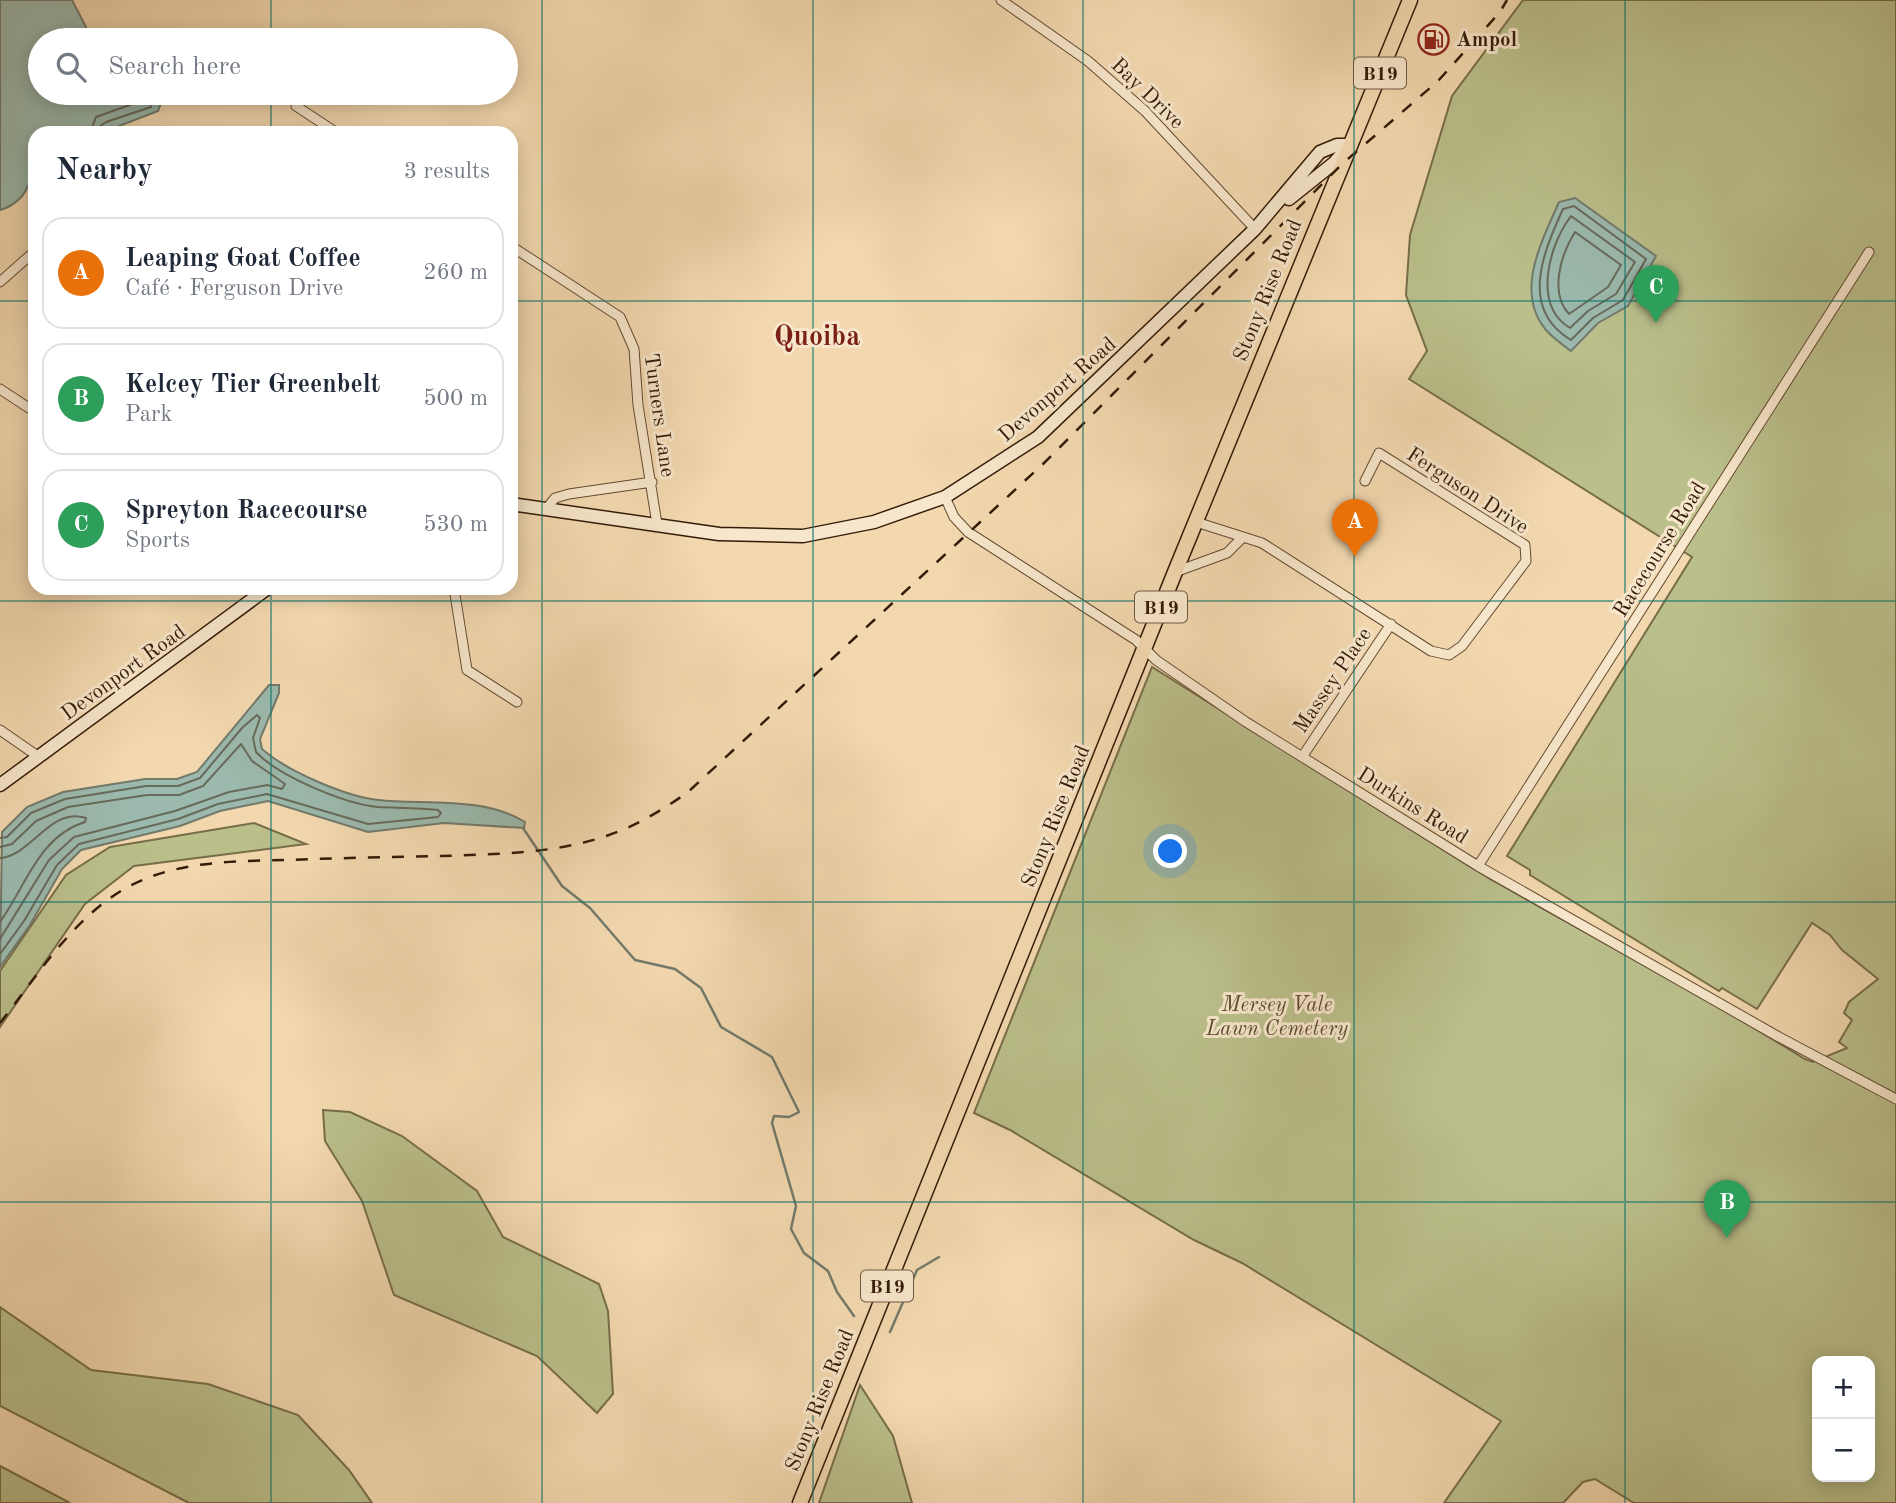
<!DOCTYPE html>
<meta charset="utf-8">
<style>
body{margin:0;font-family:"Old Standard TT",serif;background:#f6f6f7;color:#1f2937}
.controls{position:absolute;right:21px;bottom:21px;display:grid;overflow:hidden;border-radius:14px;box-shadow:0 4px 18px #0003}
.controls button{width:63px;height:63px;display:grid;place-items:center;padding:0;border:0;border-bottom:2px solid #e0e1e3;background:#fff;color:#1f2937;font:35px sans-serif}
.you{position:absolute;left:1171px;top:852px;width:24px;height:24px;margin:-18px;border:5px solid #fff;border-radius:50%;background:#1a73e8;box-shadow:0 0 0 10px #1a73e833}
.badge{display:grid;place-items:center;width:46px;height:46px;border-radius:50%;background:#8f2418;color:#fff;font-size:23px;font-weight:700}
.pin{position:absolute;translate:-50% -58px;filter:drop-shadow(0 2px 4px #0008)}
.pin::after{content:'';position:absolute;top:37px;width:24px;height:21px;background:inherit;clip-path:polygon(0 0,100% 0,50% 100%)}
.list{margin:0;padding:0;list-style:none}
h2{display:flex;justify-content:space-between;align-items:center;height:91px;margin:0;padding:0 28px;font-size:30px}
h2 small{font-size:23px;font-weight:400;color:#747a83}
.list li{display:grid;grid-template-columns:46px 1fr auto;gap:21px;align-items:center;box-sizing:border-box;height:112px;margin:0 14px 14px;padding:0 14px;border:2px solid #e0e1e3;border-radius:21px}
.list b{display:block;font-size:26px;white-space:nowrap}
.list p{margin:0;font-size:23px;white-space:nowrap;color:#747a83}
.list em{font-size:23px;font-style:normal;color:#747a83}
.icon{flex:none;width:38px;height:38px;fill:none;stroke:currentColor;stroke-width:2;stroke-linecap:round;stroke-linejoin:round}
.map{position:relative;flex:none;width:1896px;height:1503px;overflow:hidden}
.search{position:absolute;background:#fff;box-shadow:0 4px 18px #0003;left:28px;top:28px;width:490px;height:77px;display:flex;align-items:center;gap:18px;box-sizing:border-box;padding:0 24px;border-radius:38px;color:#747a83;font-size:26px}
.panel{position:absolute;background:#fff;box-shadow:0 4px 18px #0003;left:28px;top:126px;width:490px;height:469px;border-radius:21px}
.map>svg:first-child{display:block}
.green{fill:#babf8b;stroke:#776d49;stroke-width:2;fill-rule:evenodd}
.water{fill:#9bb9ad;stroke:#727a6b;stroke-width:2}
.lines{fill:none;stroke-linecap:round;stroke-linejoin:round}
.shore{stroke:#686a5a;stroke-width:2}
.stream{stroke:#727a6b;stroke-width:2.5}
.minor-casing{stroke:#644a31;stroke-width:11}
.secondary-casing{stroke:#341b07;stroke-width:15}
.primary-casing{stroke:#341b07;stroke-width:17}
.minor{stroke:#f7e6cb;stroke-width:9}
.secondary{stroke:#f7e6cb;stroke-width:12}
.primary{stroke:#f3d8af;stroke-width:14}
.rail{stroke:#341b07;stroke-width:2.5;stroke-dasharray:12 12;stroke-linecap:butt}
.grid{fill:none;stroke:#0f766e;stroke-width:2;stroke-opacity:0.55}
.labels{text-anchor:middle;stroke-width:6;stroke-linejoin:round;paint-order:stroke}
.shield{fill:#f7e6cb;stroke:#6e5842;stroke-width:2}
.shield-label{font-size:19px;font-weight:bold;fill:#341b07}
.poi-label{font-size:21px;font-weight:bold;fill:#341b07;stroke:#f7e6cb;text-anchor:start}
.street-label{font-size:21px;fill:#341b07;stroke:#f7e6cb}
.park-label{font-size:21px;font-style:italic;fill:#5c4c2f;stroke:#f7e6cb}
.district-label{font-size:28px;font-weight:bold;fill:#7a1f14;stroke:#f7e6cb}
</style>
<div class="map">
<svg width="1896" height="1503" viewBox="0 0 1896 1503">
<rect width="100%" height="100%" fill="#f3d8af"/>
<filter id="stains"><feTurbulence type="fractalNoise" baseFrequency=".00286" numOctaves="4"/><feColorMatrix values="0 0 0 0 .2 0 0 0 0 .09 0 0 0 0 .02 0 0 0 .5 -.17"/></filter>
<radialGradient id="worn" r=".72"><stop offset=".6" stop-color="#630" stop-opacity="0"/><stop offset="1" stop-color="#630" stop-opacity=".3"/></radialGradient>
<path class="green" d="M1523 0H1896V1503H1634L1595 1479 1583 1482 1563 1503H1444L1501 1421 1242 1263 1194 1240 1010 1130 974 1113 1152 667 1490 879 1719 1007 1805 1059 1813 1062 1847 1048 1839 1042 1852 1020 1844 1013 1849 1002 1878 979 1842 950 1830 935 1812 923 1757 1009 1722 988 1719 991 1530 875V870L1507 856 1692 557 1409 379 1427 351 1406 295 1410 235 1452 96ZM1817 1361H1870V1477H1817Z
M254 823 306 844 134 866 85 904 0 1027V971L66 875 110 847Z
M323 1110 350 1112 402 1136 477 1191 503 1237 599 1284 608 1311 613 1394 597 1413 537 1356 394 1295 362 1201 325 1141Z
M0 1307 91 1370 208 1384 298 1415 349 1470 372 1503H189L0 1406Z
M860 1385 893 1436 912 1503H819Z
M0 1466 70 1503H0Z"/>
<path class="water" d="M0 0H72L87 29 89 40H40V93L156 96 161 103 158 111 101 133H35C35 164 35 200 0 210Z
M1575 198 1656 256 1628 306 1598 323 1571 351C1563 345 1553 338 1546 330 1514 292 1542 241 1559 202Z
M269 685H279V693L260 739 262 749C287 771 344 796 378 800 425 805 483 796 525 822L524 828 444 823 368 832 268 801 220 811 180 826 81 850 62 869 30 925 0 967 2 832 27 807 63 792 145 779H177L197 772Z"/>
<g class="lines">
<path class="shore" d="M90 133 96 117 138 102 139 93
M99 133 100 126 106 122 151 107 148 93
M1574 206 1646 259 1623 300 1593 318 1571 340C1519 309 1543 253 1563 209Z
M1571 216 1635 262 1616 294 1588 311 1570 328C1532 305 1549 245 1571 216Z
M1575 232 1621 265 1608 287 1569 314C1549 293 1561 254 1575 232Z
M0 838 7 837 31 813 65 799 146 786H178L200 778 242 728 257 715 260 718 253 738 256 752C278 776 345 804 378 807 398 808 418 808 438 810L441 813 438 817 368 824 267 794 218 804 178 819 79 844 57 865 24 921 0 954
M0 847 12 844 36 821 68 807 147 795H179L203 786 241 744 252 761 285 784 282 789 267 785 229 792 175 811 74 837 49 860 0 939
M0 858C31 856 51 806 86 818L85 822C39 836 26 886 0 922"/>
<path class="stream" d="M523 828 562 886 590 908 635 960 675 969 701 988 721 1027 772 1057 799 1112 789 1117 774 1116 772 1123 796 1206 791 1229 804 1253 828 1271 837 1292 854 1316
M890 1332 917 1270 939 1257"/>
<defs>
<path id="minor" d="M1001 0 1088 61 1145 111 1255 229
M296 106 337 133
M511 246 620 317 634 349 638 405 657 524
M0 282 35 251
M0 389 35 412
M945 497 954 517 968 532 1136 640 1156 660 1246 722 1478 866 1779 1037 1896 1099
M547 508 555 498 569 494 652 482
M1196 522 1262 543 1431 651 1449 655 1462 646 1526 561 1525 545 1379 453 1365 481
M1175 572 1227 553 1243 537
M454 588 467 670 517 702
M0 730 39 757
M1302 757 1391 624
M1478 866 1869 252"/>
<path id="secondary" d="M1289 199 1334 163 1349 146
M511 504 719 534 803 536 874 522 945 497 1038 437 1255 229 1320 152 1337 145H1349
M0 785 268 588"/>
<path id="primary" d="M800 1503 1175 572 1410 0"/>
</defs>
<use href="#minor" class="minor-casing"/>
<use href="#secondary" class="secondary-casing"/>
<use href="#primary" class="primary-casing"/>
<use href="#minor" class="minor"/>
<use href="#secondary" class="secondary"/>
<use href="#primary" class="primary"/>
<path class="rail" d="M0 1023C37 976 73 918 126 888 174 861 234 861 287 860 338 858 390 857 441 856 497 854 555 854 609 835 638 825 664 809 688 792L1043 464 1341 165 1438 81 1500 12 1507 0"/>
</g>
<path class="grid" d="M271 0V40M542 0V1503M813 0V1503M1083 0V1503M1354 0V1503M1625 0V1503M271 93V133M0 301H35M511 301H1896M271 588V1503M0 601H1896M0 902H1896M0 1202H1896"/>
<defs>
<symbol id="fuel-ring" viewBox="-11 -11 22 22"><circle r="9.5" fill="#f7e6cb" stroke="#8f2418" stroke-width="1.5"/><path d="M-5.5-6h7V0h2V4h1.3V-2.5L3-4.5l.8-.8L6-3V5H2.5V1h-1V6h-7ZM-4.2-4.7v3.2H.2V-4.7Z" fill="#8f2418"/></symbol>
</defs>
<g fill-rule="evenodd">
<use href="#fuel-ring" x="1416" y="22" width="35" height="35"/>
</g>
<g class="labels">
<g class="shield">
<rect x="1354" y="57.5" width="52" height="31" rx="5"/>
<rect x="1135" y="591.5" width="52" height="31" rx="5"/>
<rect x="861" y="1270.5" width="52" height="31" rx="5"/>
</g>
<g class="shield-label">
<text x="1380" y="80">B19</text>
<text x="1161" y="614">B19</text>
<text x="887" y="1293">B19</text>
</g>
<g class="poi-label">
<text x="1456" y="46">Ampol</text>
</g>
<g class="street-label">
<text transform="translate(1148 93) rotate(44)" y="7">Bay Drive</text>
<text transform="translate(1267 290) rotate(-68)" y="7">Stony Rise Road</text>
<text transform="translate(1057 389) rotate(-41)" y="7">Devonport Road</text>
<text transform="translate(660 415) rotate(82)" y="7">Turners Lane</text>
<text transform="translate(1468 490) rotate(33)" y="7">Ferguson Drive</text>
<text transform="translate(1659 549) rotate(-58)" y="7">Racecourse Road</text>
<text transform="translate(123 672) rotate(-36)" y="7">Devonport Road</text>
<text transform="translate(1332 680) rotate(-56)" y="7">Massey Place</text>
<text transform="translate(1413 805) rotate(32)" y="7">Durkins Road</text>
<text transform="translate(1055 816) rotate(-68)" y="7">Stony Rise Road</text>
<text transform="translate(819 1400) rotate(-68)" y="7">Stony Rise Road</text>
</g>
<g class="park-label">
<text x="1277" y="1011">Mersey Vale<tspan x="1277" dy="24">Lawn Cemetery</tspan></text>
</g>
<g class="district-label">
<text x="817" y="345">Quoiba</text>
</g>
</g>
<rect width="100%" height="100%" filter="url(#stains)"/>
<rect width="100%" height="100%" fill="url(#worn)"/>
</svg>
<div class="controls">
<button>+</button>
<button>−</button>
</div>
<div class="you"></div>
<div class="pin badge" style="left:1355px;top:557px;background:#e8710a">A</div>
<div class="pin badge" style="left:1727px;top:1238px;background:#2e9e5b">B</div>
<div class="pin badge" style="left:1656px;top:323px;background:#2e9e5b">C</div>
<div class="search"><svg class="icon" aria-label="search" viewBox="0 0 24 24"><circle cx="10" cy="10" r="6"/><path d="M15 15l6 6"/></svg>Search here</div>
<section class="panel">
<h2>Nearby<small>3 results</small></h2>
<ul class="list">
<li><span class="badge" style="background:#e8710a">A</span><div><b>Leaping Goat Coffee</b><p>Café · Ferguson Drive</p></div><em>260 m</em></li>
<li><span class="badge" style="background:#2e9e5b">B</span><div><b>Kelcey Tier Greenbelt</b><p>Park</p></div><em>500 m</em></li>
<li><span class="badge" style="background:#2e9e5b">C</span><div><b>Spreyton Racecourse</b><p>Sports</p></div><em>530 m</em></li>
</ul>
</section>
</div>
